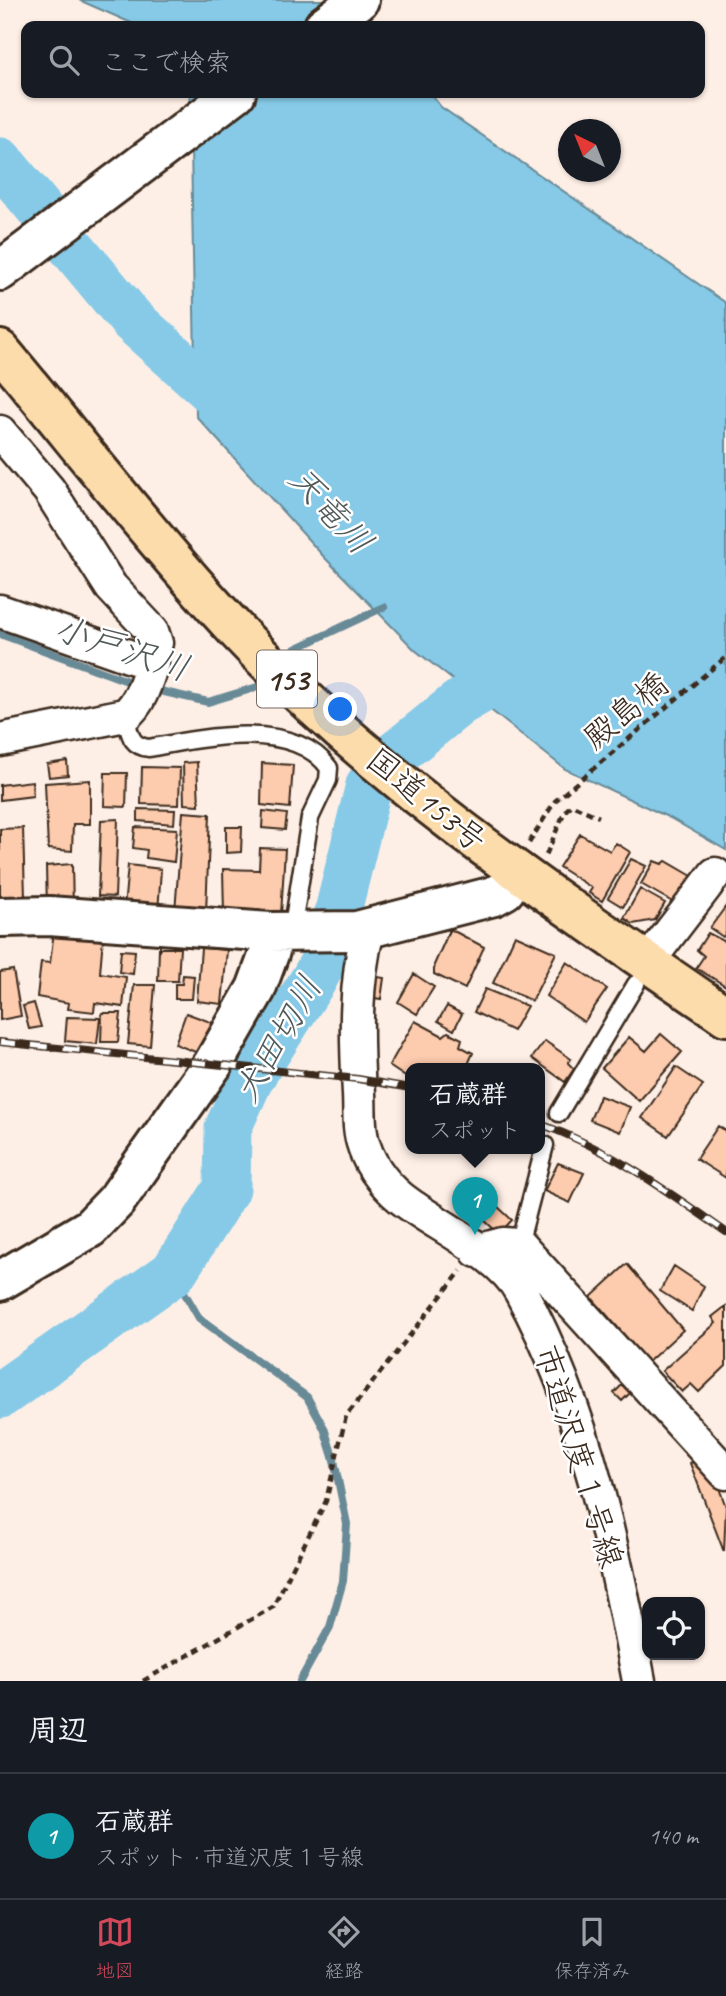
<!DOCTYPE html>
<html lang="ja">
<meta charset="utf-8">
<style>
body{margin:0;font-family:Caveat,"Klee One",sans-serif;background:#20242c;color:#f1f3f6}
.controls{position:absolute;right:21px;bottom:21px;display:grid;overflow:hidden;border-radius:14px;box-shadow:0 2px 5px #0004}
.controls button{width:63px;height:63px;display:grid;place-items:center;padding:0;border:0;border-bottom:2px solid #363941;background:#171b24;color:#f1f3f6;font:35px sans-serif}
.compass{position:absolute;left:558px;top:119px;width:63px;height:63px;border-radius:50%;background:#171b24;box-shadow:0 2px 5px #0004;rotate:317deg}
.you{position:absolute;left:341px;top:710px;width:24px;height:24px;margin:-18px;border:5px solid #fff;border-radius:50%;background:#1a73e8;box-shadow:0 0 0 10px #1a73e833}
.badge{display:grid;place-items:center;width:46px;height:46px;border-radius:50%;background:#d1495b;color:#fff;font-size:23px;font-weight:700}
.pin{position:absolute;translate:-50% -58px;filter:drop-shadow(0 2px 4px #0008)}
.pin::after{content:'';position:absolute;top:37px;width:24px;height:21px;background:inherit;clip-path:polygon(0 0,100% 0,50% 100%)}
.popup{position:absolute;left:405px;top:1063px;width:140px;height:91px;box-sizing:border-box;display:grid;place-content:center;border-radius:14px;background:#171b24;filter:drop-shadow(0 2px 5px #0005);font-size:23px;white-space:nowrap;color:#9ea1a6}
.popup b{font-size:26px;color:#f1f3f6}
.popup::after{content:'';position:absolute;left:50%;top:100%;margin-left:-14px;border:14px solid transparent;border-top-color:#171b24}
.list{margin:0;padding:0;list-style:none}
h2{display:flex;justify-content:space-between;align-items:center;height:91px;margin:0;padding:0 28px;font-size:30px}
h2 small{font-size:23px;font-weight:400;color:#9ea1a6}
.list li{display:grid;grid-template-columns:46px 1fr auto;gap:21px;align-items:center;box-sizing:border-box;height:126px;padding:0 28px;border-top:2px solid #363941}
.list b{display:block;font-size:26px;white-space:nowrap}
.list p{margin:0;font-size:23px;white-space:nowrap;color:#9ea1a6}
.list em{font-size:23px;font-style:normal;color:#9ea1a6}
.icon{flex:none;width:38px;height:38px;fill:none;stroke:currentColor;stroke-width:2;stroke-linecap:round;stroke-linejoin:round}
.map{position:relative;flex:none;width:726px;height:1681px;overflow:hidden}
.search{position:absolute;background:#171b24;box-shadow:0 2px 5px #0004;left:21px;right:21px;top:21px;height:77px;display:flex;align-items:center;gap:18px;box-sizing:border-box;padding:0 24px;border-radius:14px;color:#9ea1a6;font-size:26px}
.sheet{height:217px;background:#171b24}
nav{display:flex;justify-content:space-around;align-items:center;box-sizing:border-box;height:98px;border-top:2px solid #363941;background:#171b24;font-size:19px;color:#9ea1a6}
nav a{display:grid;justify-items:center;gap:4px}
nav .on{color:#d1495b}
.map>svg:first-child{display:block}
.water{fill:#86cae7;stroke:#688a97;stroke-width:2}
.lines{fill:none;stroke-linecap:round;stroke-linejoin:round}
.stream{stroke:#688a97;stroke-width:8}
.river{stroke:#86cae7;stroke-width:47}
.building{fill:#fdcbad;stroke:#3b2a1e;stroke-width:2}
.lane-casing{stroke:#3b2a1e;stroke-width:21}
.street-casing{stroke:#3b2a1e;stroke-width:37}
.secondary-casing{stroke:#3b2a1e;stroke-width:44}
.highway-casing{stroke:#3b2a1e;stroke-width:44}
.path{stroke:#3b2a1e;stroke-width:4.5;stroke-dasharray:7 5;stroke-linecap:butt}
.lane{stroke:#fff;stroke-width:16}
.street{stroke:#fff;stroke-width:32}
.secondary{stroke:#fff;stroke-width:38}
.highway{stroke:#fddcac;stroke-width:38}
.rail-casing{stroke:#3b2a1e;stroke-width:8}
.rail{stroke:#fff;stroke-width:5;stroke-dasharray:16;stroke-linecap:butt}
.labels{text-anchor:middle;stroke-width:5;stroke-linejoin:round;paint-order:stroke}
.shield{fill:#fff;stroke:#766a62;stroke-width:2}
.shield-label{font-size:32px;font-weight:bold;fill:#3b2a1e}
.street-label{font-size:33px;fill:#3b2a1e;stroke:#fff}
.water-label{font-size:35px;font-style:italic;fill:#525a5a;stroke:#fff}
</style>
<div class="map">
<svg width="726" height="1681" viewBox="0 0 726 1681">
<rect width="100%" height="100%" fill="#feefe6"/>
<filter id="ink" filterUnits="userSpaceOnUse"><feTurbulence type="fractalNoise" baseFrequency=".0143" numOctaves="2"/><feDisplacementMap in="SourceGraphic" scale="14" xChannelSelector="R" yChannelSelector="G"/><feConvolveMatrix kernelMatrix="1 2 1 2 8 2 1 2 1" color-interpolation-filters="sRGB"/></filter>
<g filter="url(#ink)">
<path class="water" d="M79 0H356L377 26H138Z
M190 93H430L441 107 726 303V850L670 818 565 769 415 650 325 558 196 416Z"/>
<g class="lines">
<path class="stream" d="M0 634 138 685
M283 663 295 649 384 607
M151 689 208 702 264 685 270 678
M173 1273 199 1318 307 1397 324 1428 334 1460 347 1524 343 1581 330 1627 300 1681"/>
<path class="river" d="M0 161 132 320 244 420
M0 1395 173 1273 227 1188 228 1128 250 1079 314 979 328 952 369 785 392 757 459 703 499 680 530 681"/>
</g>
<path class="building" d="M67 761 68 775 49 777 47 764Z
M197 762 199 805 184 804 183 763Z
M262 763 293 765 290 808 261 805Z
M142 767 180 768 179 805 141 804Z
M105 773H127L126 807 104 806Z
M90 780V824H73L72 851 48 849 45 783Z
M32 781 33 796 0 800V785Z
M138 809 175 810 174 824 138 821Z
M263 811 287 814 285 830 262 828Z
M183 812 210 814 206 912 175 911Z
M118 819 115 897 98 896 101 820Z
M135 827 177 829 174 862 146 858 147 850 133 848Z
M226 827H242L241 852 226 853Z
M23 828 25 897H0V829Z
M580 834 610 851 616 843 630 852 602 901 589 893 592 888 559 867Z
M260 848 285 849 281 915 224 914 223 869 259 870Z
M631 859 646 866 623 907 608 898Z
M654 861 662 864 666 861 692 876 676 904 641 884Z
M72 864 73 908 47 907 46 866Z
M128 865 161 869 158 912 124 908Z
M640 889 665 903 655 920 633 924 624 918Z
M726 906V933L723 937 710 928Z
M450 929 484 947 465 989 434 974V965Z
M54 931 103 937 100 973 126 977 123 1007 95 1003 94 1012 68 1009 69 1003 37 997 41 962 50 963Z
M708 933 726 942V986L696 968 704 956 697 950Z
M515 935 556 953 532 1001 493 983Z
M159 948H180L178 981H158Z
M201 948 227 950 222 1004 197 1001Z
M121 950 135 951 133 974 119 972Z
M567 962 607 989 584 1022 546 996Z
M13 970 21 1016 0 1020V972Z
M414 974 434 987 417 1014 398 1002Z
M183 975 194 976 192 999H175V984H182Z
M372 976 384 978 381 999 368 997Z
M134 985H155L150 1046 128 1044Z
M485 989 527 1006 513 1031 474 1012Z
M34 1003 41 1027 29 1029 23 1006Z
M447 1006 462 1014 454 1030 438 1021Z
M102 1013H121L118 1042H101Z
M186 1013 216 1024 203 1055 175 1044Z
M67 1017 100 1018 97 1044 65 1041Z
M415 1021 443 1036 448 1032 462 1039 460 1046 473 1053 466 1069 412 1068 407 1078 389 1066Z
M661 1034 682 1052 639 1101 602 1068 629 1037 646 1051Z
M545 1041 571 1059 568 1063 574 1069 565 1082 532 1058Z
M676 1067 703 1085 668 1136 642 1118Z
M600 1096 630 1107 620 1132 590 1120Z
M718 1126 726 1131V1178L696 1159Z
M558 1163 584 1173 570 1203 544 1191Z
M496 1205 512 1220 499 1234 483 1219Z
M627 1264 683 1330 648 1362 591 1297Z
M674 1266 704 1286 692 1311 660 1291Z
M726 1306V1366L699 1392 691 1384 682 1392 662 1371 716 1323 712 1317Z
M622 1385 630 1393 622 1401 614 1393Z
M699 1460 716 1480 726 1507 724 1552 690 1463Z"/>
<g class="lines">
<defs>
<path id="lane" d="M125 715C130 732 129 746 149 748 201 738 293 718 329 768L328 780 310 818 292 932
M559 1113 636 984
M519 1245 545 1145"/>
<path id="street" d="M0 432 49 490 111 587 152 631 156 643 148 656 134 658 0 611
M0 740 125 715C140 704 146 682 152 664L148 656
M368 930C354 985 356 1038 359 1094 360 1111 358 1130 364 1146 371 1169 390 1191 409 1204 442 1228 502 1256 521 1292 586 1411 614 1548 639 1681
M660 946 715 874
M477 1251 503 1244 519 1245 726 1473"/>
<path id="secondary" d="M324 26 359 0
M0 271 236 93
M0 917 49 916 270 932 357 931 494 896 505 890 517 871
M0 1281 90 1228 116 1201 213 1064 256 989 270 951V932"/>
<path id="highway" d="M0 350C78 443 153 541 236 630 376 780 557 901 726 1016"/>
</defs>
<use href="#lane" class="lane-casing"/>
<use href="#street" class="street-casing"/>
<use href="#secondary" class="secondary-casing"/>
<use href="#highway" class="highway-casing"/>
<path class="path" d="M529 843 555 801 726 657
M546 855 565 811 572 805 599 817
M143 1681 273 1607 326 1501 346 1416 461 1271"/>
<use href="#lane" class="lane"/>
<use href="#street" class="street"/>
<use href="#secondary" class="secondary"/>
<use href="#highway" class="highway"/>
<defs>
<path id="rail" d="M0 1042 358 1079 410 1088
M540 1124C608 1148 667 1191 726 1232"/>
</defs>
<use href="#rail" class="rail-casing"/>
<use href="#rail" class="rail"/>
</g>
</g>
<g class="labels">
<rect class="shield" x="257" y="650.5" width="60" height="57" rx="5"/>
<g class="shield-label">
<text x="287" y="690">153</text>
</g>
<g class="street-label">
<text transform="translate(625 710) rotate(-40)" y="12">殿島橋</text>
<text transform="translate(427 799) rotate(39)" y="12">国道153号</text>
<text transform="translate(580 1456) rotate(73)" y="12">市道沢度１号線</text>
</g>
<g class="water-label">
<text transform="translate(331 510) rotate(47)" y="12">天竜川</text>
<text transform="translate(122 648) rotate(18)" y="12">小戸沢川</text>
<text transform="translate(277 1039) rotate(-60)" y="12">犬田切川</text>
</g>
</g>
</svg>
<div class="controls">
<button><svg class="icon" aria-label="locate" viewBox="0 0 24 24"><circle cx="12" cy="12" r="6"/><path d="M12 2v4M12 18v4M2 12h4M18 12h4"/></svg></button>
</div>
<svg class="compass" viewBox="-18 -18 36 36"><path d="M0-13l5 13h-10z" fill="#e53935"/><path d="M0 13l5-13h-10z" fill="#9ea1a6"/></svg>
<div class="you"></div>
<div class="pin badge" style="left:475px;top:1235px;background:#0f9aa8">1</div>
<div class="popup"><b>石蔵群</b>スポット</div>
<div class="search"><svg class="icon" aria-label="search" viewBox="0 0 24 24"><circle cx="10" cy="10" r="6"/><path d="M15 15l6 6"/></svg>ここで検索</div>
</div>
<section class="sheet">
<h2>周辺<small></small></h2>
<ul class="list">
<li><span class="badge" style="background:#0f9aa8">1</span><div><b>石蔵群</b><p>スポット · 市道沢度１号線</p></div><em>140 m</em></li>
</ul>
</section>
<nav>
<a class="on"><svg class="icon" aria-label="map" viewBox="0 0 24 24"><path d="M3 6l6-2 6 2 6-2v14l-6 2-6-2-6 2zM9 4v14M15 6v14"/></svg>地図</a>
<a><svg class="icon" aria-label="directions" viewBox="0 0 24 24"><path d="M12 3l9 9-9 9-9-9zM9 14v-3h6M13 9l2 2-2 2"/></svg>経路</a>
<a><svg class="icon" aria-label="saved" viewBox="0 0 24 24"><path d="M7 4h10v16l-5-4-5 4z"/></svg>保存済み</a>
</nav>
